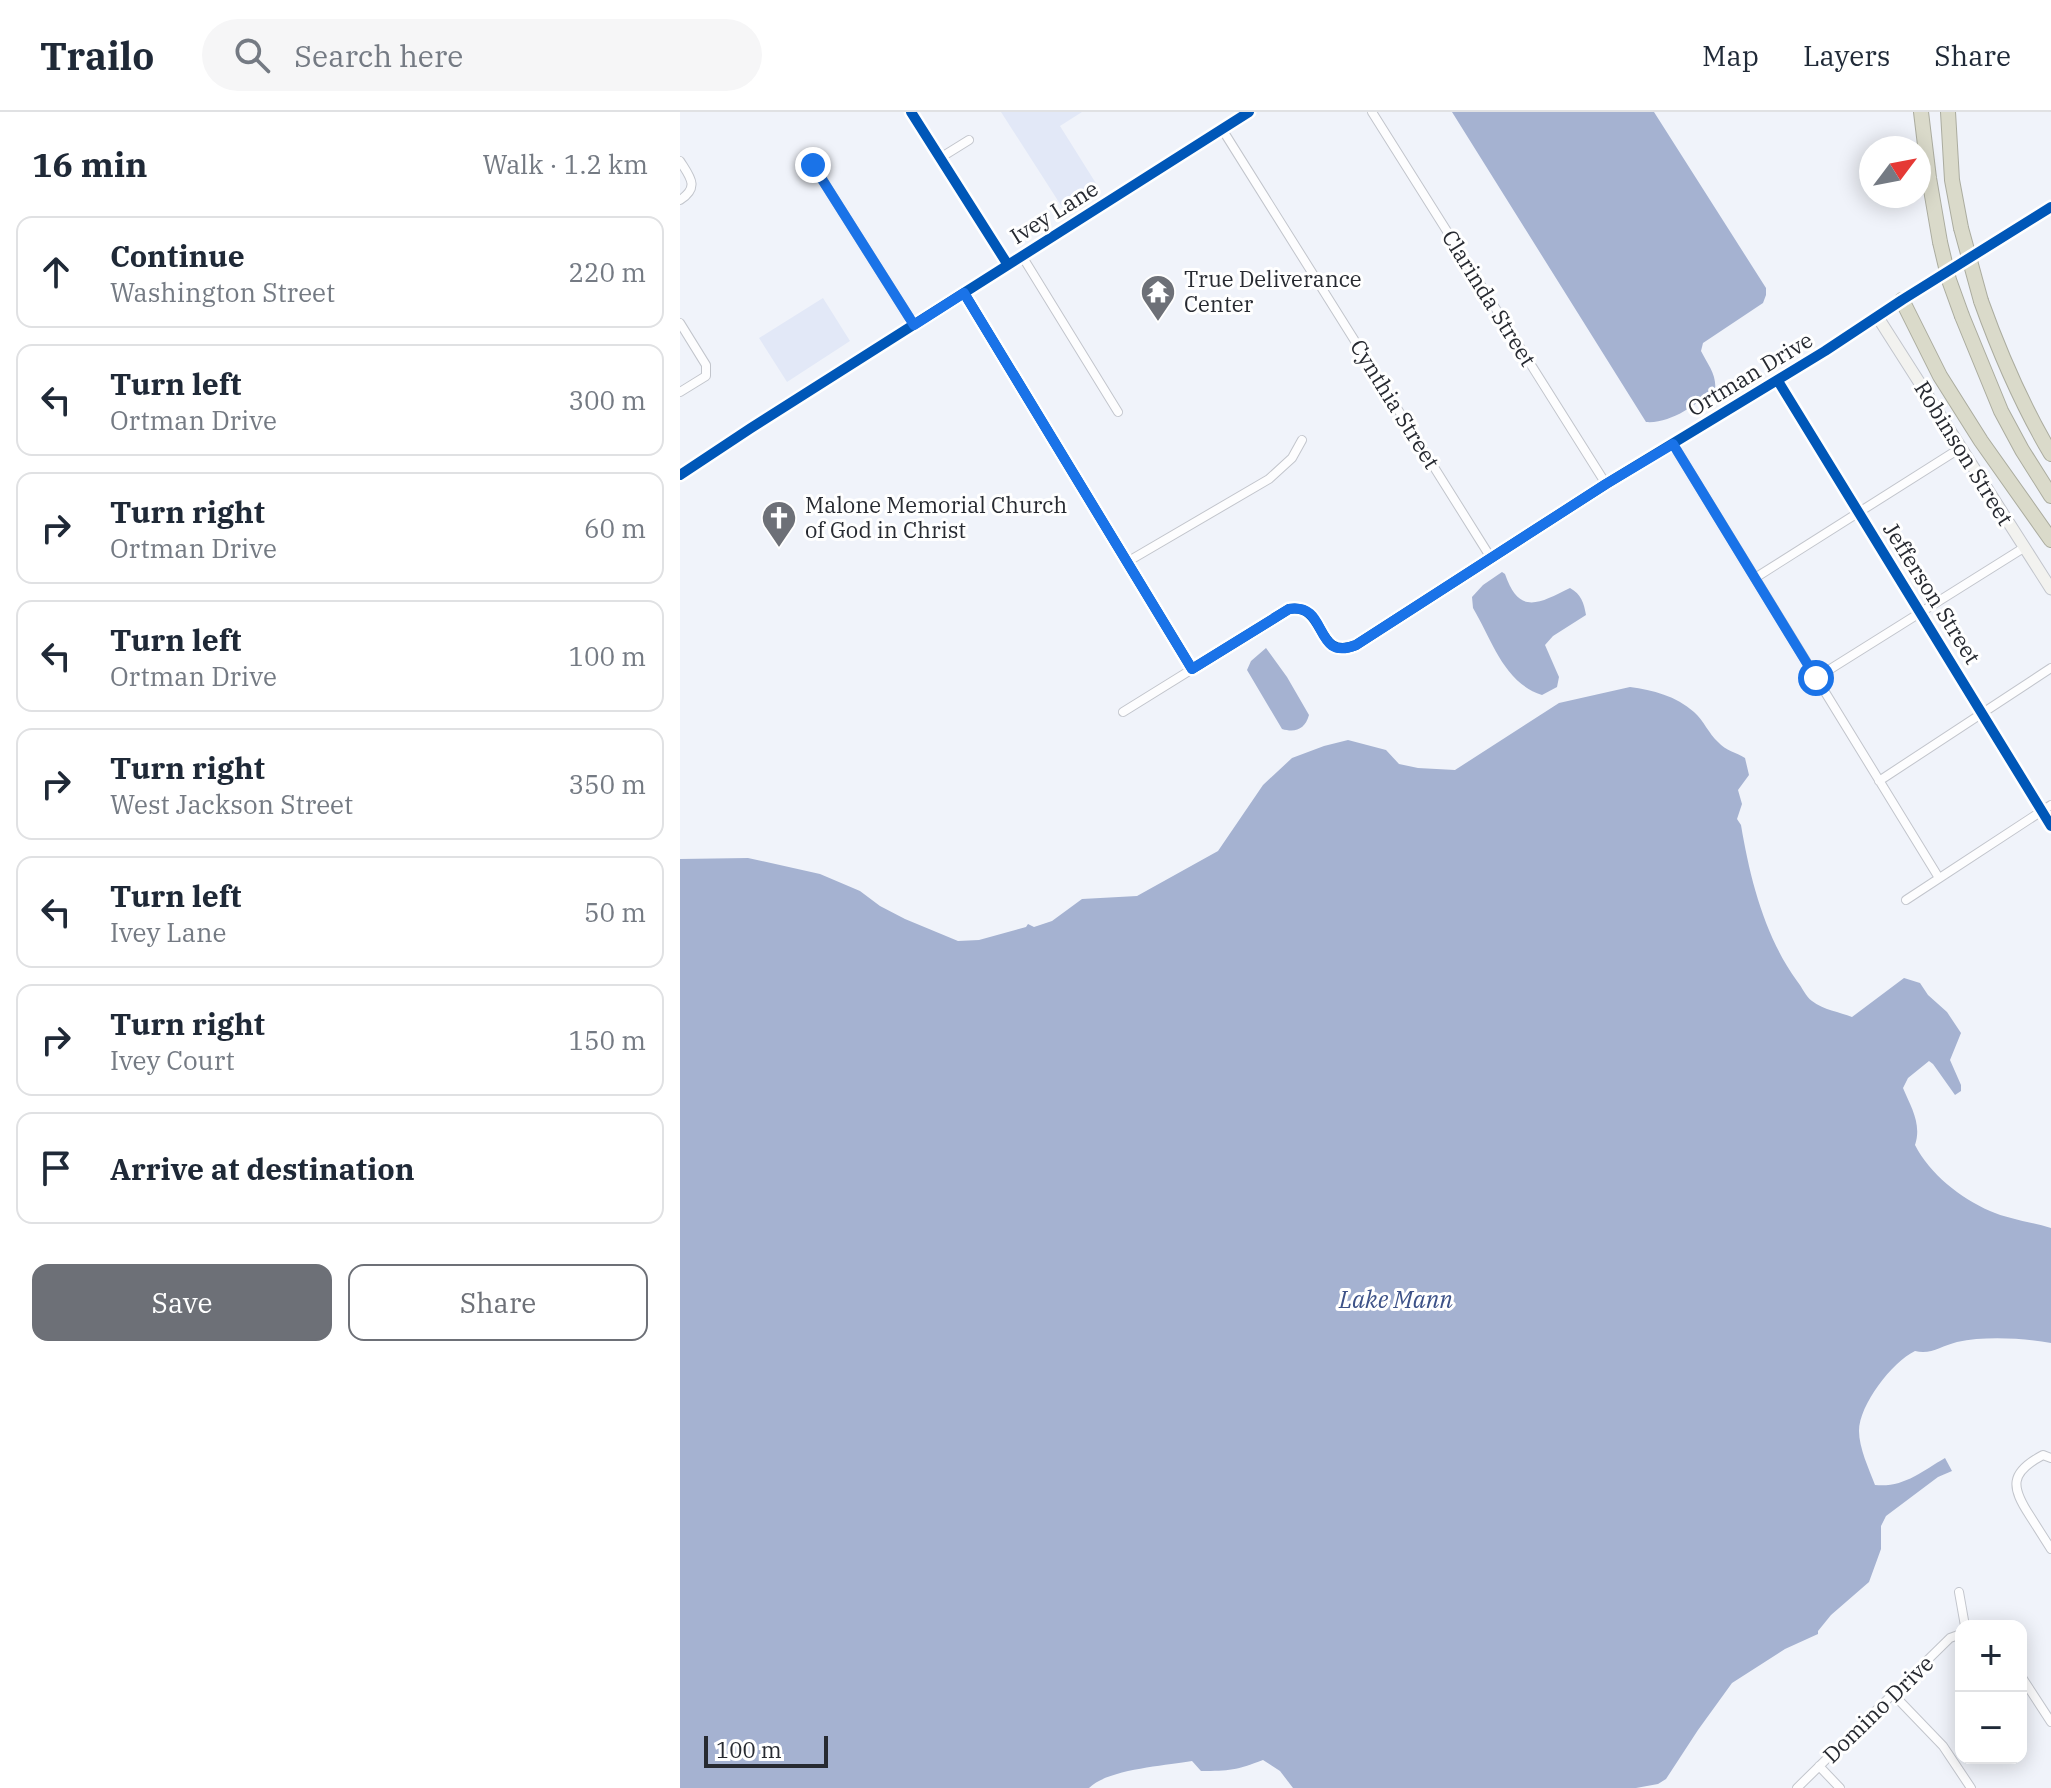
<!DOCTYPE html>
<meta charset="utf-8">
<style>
body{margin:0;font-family:"IBM Plex Serif",serif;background:#f6f6f7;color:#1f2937}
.controls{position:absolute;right:24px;bottom:24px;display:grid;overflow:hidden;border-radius:16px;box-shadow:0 4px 20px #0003}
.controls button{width:72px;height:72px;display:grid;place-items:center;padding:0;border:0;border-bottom:2px solid #e0e1e3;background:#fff;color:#1f2937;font:40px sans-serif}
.compass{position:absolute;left:1179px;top:24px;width:72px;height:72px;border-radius:50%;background:#fff;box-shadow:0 4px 20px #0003;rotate:58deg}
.scale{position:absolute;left:24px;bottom:20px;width:124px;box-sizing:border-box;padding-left:8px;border:4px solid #272a31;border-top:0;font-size:22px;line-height:28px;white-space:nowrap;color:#272a31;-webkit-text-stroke:6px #fff;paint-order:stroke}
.stop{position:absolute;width:24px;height:24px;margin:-18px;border:6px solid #1a73e8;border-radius:50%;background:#fff}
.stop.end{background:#1a73e8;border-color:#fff;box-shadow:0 2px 8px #0008}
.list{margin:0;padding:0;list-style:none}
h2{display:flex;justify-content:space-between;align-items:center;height:104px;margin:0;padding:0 32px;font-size:34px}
h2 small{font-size:26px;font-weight:400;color:#747a83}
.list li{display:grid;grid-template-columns:52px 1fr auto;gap:24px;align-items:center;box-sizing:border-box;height:112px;margin:0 16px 16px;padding:0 16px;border:2px solid #e0e1e3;border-radius:16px}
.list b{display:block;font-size:30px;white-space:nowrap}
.list p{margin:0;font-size:26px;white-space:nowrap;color:#747a83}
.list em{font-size:26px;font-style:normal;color:#747a83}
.actions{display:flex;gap:16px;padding:24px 32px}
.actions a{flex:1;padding:18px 0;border:2px solid #6d7077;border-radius:16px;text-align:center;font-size:28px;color:#6d7077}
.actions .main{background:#6d7077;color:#fff}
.icon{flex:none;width:44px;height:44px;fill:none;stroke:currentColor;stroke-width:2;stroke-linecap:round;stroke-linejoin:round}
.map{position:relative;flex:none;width:1371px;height:1676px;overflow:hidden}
header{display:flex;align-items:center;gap:48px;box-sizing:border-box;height:112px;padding:0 40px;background:#fff;border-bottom:2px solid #e0e1e3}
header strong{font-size:38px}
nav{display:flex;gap:44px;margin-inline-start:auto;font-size:28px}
.search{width:560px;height:72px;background:#f6f6f7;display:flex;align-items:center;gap:20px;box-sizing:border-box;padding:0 28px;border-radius:44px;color:#747a83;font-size:30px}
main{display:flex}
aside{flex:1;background:#fff}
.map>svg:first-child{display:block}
.built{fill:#e2e8f7}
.water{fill:#a5b2d1}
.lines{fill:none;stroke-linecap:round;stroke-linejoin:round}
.street-casing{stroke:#c2c5cc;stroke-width:10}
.secondary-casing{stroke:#c2c5cc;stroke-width:13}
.highway-casing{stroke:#abac9f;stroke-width:16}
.street{stroke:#fdfdfe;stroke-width:8}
.secondary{stroke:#f2f2ef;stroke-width:11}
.highway{stroke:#dadaca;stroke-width:14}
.highway-bridge-casing{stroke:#abac9f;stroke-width:16;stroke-linecap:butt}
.highway-bridge{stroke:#dadaca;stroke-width:14}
.cycleway-casing{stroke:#fff;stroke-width:15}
.cycleway{stroke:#0057b8;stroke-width:10}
.route{stroke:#1a73e8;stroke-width:10}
.labels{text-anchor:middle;stroke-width:6;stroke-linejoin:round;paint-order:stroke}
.street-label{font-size:22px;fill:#272a31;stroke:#fff}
.poi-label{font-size:22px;fill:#272a31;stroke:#fff;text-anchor:start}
.water-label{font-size:24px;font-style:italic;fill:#3d5288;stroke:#fff}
</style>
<header>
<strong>Trailo</strong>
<div class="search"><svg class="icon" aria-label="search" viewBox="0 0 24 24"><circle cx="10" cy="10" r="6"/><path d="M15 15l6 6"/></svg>Search here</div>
<nav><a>Map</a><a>Layers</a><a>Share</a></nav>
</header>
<main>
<aside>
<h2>16 min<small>Walk · 1.2 km</small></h2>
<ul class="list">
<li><svg class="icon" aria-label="ahead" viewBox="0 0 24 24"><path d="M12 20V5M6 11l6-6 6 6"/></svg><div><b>Continue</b><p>Washington Street</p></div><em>220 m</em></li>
<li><svg class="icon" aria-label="left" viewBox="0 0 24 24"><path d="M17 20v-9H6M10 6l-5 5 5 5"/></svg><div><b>Turn left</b><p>Ortman Drive</p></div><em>300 m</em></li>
<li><svg class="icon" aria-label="right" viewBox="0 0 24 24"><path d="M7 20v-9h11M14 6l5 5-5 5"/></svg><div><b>Turn right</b><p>Ortman Drive</p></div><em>60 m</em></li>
<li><svg class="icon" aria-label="left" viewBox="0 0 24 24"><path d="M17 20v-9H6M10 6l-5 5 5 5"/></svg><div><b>Turn left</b><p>Ortman Drive</p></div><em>100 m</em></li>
<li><svg class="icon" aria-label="right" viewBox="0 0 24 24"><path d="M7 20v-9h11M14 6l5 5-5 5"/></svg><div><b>Turn right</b><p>West Jackson Street</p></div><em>350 m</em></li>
<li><svg class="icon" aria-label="left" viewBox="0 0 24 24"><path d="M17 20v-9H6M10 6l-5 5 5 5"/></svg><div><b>Turn left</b><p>Ivey Lane</p></div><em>50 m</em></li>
<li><svg class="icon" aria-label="right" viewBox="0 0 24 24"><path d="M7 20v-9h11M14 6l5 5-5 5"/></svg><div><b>Turn right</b><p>Ivey Court</p></div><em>150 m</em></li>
<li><svg class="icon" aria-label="arrive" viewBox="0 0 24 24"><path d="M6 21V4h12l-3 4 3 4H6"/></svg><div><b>Arrive at destination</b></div></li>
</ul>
<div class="actions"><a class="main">Save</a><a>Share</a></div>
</aside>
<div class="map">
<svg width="1371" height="1676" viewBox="0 0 1371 1676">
<rect width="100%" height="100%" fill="#f0f3fa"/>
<path class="built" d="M321 0H402L380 14 417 73 382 95Z
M143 186 170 229 107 270 79 226Z"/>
<path class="water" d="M772 0H974L1086 176V183L1083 191 1023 231 1021 239C1028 253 1037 263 1035 278 1016 292 991 312 966 310Z
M822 460 825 462C839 503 858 492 890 476 901 482 904 491 906 503L873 524 865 533 879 565 877 575 862 583C824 571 812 528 793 496L792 485 803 473Z
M586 536 607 565 629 603C625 617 616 621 602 617L567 558 571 549Z
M950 575C973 578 996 584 1014 600 1024 609 1029 622 1038 630 1046 639 1056 640 1065 646L1069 663 1058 678 1062 692 1057 707 1061 713C1070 767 1085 825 1117 869 1122 875 1126 885 1132 889 1143 898 1160 900 1172 905L1224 866 1240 871 1248 883 1267 900 1281 921 1270 948 1281 973V979L1275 983 1253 952 1249 949 1228 966 1223 976C1231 995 1242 1012 1235 1033 1250 1062 1280 1086 1310 1099 1328 1107 1351 1110 1371 1116V1231C1342 1226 1305 1224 1277 1230 1261 1234 1251 1243 1235 1239 1212 1250 1179 1293 1179 1319 1179 1336 1189 1357 1195 1373 1223 1376 1241 1360 1265 1346L1272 1359 1258 1365 1206 1404 1201 1414V1437L1189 1470 1151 1503 1138 1519V1522L1105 1537 1052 1571 1018 1618 986 1667 978 1672 956 1676H613L600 1659 583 1648C557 1658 549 1659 521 1659L512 1649C484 1654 428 1657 409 1676H0V747L68 746 140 762 180 779 200 794 225 807 278 829 299 828 346 815 348 812 354 815 372 809 402 787 457 784 538 739 583 673 612 646 644 634 668 628 706 638 719 652 738 656 775 658 879 591Z"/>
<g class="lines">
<defs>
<path id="street" d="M231 0 328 153
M692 0 926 372
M542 17 811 446
M260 46 289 28
M0 49C10 65 20 75 0 88
M133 53 234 213
M342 144 438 300
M284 181 512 557
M0 211 26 253V264L0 280
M1098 269 1371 714
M993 332 1259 766
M447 450 589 367 612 346 622 328
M1075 466 1282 335
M1136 566 1345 435
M443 600 609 497C648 491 634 550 676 533L926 372 1098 269 1197 204
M1199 669 1371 556
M1226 788 1371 693
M1371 1346 1363 1343C1329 1361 1331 1375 1350 1404 1357 1415 1364 1426 1371 1437
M1279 1480 1285 1514
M1341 1564 1371 1610
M1212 1581 1263 1634 1291 1676
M1139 1654 1160 1676
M1117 1676 1270 1526 1281 1522"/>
<path id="secondary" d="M1371 95 1197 204 1371 477
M0 363 71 316 569 0"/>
<path id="highway" d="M1241 0 1249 66 1260 130
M1268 0 1272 68 1281 116
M1222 188 1260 264 1301 329 1371 428
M1301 189C1320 242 1342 293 1371 342
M1282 204 1321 299 1342 338 1371 384"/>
</defs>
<use href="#street" class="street-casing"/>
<use href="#secondary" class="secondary-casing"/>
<use href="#highway" class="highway-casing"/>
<use href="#street" class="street"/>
<use href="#secondary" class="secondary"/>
<use href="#highway" class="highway"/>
<defs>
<path id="highway-bridge" d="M1281 116 1301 189
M1260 130 1269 168 1282 204"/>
</defs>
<use href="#highway-bridge" class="highway-bridge-casing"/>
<use href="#highway-bridge" class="highway-bridge"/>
<defs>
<path id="cycleway" d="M231 0 328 153
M284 181 512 557 609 497C648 491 634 550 676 533L926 372 1145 239 1222 188 1371 95
M1098 269 1371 714
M0 363 71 316 569 0"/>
</defs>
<use href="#cycleway" class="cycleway-casing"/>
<use href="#cycleway" class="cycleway"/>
</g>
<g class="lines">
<path class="route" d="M133 53 234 213 284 181 512 557 609 497C650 490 632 551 676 533L926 372 993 332 1136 566"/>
</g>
<defs>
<symbol id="temple-pin" viewBox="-11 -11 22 30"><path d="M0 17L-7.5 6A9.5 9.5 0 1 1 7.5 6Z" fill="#6d7077" stroke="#fff"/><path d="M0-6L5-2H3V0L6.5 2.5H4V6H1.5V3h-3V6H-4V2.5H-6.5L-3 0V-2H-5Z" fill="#fff"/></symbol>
<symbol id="church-pin" viewBox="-11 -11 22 30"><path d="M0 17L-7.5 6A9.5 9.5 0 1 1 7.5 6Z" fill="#6d7077" stroke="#fff"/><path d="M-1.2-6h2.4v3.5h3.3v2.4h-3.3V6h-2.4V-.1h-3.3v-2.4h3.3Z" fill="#fff"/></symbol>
</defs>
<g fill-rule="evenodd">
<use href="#temple-pin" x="458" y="160" width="40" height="54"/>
<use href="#church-pin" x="79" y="386" width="40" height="54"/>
</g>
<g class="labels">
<g class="street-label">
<text transform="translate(374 100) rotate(-32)" y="8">Ivey Lane</text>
<text transform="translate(809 186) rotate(58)" y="8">Clarinda Street</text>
<text transform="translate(1070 262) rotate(-31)" y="8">Ortman Drive</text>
<text transform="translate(715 292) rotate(58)" y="8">Cynthia Street</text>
<text transform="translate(1284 341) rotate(58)" y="8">Robinson Street</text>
<text transform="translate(1252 481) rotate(58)" y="8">Jefferson Street</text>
<text transform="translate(1198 1597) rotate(-44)" y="8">Domino Drive</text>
</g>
<g class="poi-label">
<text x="504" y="175">True Deliverance<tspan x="504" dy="25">Center</tspan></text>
<text x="125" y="401">Malone Memorial Church<tspan x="125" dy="25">of God in Christ</tspan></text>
</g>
<g class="water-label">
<text x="716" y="1196">Lake Mann</text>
</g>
</g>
</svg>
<div class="controls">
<button>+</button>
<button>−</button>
</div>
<svg class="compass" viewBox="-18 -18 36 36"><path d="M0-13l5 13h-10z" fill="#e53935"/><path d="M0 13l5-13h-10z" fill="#747a83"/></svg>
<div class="scale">100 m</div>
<div class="stop" style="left:1136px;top:566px"></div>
<div class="stop end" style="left:133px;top:53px"></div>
</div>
</main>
